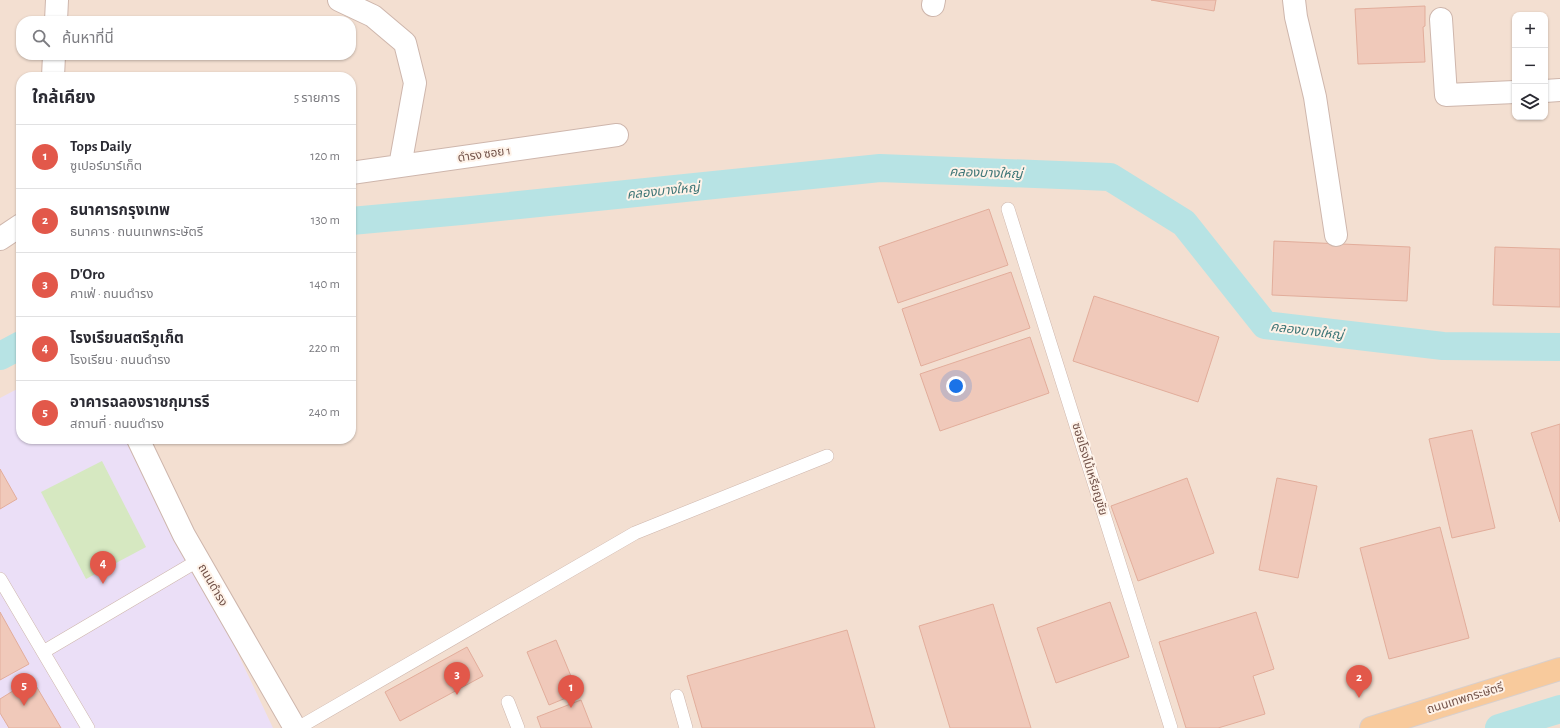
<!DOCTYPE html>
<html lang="th">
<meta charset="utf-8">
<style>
body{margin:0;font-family:"Alegreya Sans","Noto Sans Thai",sans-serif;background:#f7f7f7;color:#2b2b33}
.controls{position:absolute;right:12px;top:12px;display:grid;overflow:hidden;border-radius:8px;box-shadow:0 1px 3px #0004}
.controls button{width:36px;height:36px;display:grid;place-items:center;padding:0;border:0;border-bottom:1px solid #e1e1e2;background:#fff;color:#2b2b33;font:20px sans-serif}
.you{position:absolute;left:956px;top:386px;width:14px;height:14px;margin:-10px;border:3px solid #fff;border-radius:50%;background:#1a73e8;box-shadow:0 0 0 6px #1a73e833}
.badge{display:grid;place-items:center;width:26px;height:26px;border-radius:50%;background:#e2584a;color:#fff;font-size:13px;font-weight:700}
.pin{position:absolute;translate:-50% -33px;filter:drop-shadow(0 1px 2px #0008)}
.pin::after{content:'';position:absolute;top:21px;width:14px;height:12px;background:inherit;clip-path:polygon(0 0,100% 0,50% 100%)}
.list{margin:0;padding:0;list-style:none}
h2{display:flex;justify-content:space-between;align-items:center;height:52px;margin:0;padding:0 16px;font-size:17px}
h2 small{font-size:13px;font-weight:400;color:#7c7c81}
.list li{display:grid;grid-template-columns:26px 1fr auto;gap:12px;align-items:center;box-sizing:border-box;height:64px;padding:0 16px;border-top:1px solid #e1e1e2}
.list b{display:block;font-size:15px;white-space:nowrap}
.list p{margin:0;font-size:13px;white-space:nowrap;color:#7c7c81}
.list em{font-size:13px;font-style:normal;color:#7c7c81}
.icon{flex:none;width:22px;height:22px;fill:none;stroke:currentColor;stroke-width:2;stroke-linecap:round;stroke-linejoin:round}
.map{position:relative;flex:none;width:1560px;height:728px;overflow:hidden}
.search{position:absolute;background:#fff;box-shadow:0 1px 3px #0004;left:16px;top:16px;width:340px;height:44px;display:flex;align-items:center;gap:10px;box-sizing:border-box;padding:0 14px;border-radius:16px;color:#7c7c81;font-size:15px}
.panel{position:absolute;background:#fff;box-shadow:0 1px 3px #0004;left:16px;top:72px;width:340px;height:372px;border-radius:16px}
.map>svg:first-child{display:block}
.residential{fill:#f3dfd1;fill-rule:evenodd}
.education{fill:#ebdff7}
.green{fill:#d6e8c1}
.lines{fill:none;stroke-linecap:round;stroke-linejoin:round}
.canal{stroke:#b7e3e4;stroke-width:28}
.building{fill:#f0c9ba;stroke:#e2ad9b}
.service-casing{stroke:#ceb6ac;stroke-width:14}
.minor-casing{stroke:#ceb6ac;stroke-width:24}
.tertiary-casing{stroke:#ceb6ac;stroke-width:24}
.primary-casing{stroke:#d8cfcc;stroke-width:24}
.service{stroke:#fff;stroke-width:13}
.minor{stroke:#fff;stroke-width:22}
.tertiary{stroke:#fff;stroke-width:22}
.primary{stroke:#f8ca9c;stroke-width:22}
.labels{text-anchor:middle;stroke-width:4;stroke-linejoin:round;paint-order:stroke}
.street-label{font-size:12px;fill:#725249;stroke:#fef2e8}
.water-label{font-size:13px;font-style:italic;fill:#3e7677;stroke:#fef2e8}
</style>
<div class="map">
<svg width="1560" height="728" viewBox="0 0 1560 728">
<rect width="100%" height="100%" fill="#fbeee2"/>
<path class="residential" d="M0 0H1560V728H0ZM1515 15H1545V117H1515ZM21 21H351V55H21ZM21 77H351V439H21Z"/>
<path class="education" d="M21 387V439H137L273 728H0V398Z"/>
<path class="green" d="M102 461 146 547 86 579 41 492Z"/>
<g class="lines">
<path class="canal" d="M351 221 461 211 880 168 1110 177 1184 223 1265 325 1443 346 1560 347
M0 356 21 345
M1499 728 1560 709"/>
</g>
<path class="building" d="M1151 0H1216L1214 11Z
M1425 6V26L1423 27 1425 62 1358 64 1355 9Z
M989 209 1008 265 898 303 879 247Z
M1274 241 1410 247 1407 301 1272 295Z
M1495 247 1560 249V307L1493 305Z
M1011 272 1030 328 921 366 902 309Z
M1094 296 1219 337 1198 402 1073 361Z
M1030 337 1049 393 940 431 920 374Z
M1560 424V522L1531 433Z
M1472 430 1495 528 1452 538 1429 439Z
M0 469 17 499 0 509Z
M1187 478 1214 553 1138 581 1111 506Z
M1277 478 1317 486 1298 578 1259 570Z
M1440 527 1469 638 1389 659 1360 548Z
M1110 602 1129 657 1056 683 1037 628Z
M993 604 1031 728H950L919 626Z
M0 612 29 664 0 680Z
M1256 612 1274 669 1253 676 1265 714 1218 728H1186L1159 642Z
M847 630 875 728H702L687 676Z
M556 640 578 693 549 705 527 652Z
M467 647 483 676 400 721 385 692Z
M32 679 61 728H9L0 713V699Z
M581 700 592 728H541L537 717Z"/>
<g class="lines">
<defs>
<path id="service" d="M1008 209 1171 728
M0 579 88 728
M43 652 199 560
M677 696 686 728
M508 702 518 728
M298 728 635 533 827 456"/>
<path id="minor" d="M339 0 373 16 405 43 415 83 400 166
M1294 0 1296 17 1315 97 1336 235
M933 5 934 0
M1441 19 1446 95 1515 92
M1545 91 1560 90
M351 173 617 135
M0 239 21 225"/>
<path id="tertiary" d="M56 21 57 0
M53 77 54 55
M138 439 184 535 295 728"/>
<path id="primary" d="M1371 728 1560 669"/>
</defs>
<use href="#service" class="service-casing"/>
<use href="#minor" class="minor-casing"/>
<use href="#tertiary" class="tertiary-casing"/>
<use href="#primary" class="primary-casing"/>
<use href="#service" class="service"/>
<use href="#minor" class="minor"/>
<use href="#tertiary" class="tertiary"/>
<use href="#primary" class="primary"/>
</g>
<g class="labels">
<g class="street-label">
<text transform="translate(484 154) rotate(-8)" y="4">ดำรง ซอย 1</text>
<text transform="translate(1090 469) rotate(73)" y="4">ซอยโรงไม้เหรียญชัย</text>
<text transform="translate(213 585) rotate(60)" y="4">ถนนดำรง</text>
<text transform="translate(1465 698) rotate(-17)" y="4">ถนนเทพกระษัตรี</text>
</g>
<g class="water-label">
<text transform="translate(986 172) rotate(2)" y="5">คลองบางใหญ่</text>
<text transform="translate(663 190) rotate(-6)" y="5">คลองบางใหญ่</text>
<text transform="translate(1307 330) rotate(7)" y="5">คลองบางใหญ่</text>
</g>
</g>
</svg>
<div class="controls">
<button>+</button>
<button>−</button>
<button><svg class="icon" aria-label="layers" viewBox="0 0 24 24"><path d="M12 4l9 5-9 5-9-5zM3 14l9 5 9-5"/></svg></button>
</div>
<div class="you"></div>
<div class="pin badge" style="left:571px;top:708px">1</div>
<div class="pin badge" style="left:1359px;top:698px">2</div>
<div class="pin badge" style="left:457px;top:695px">3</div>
<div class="pin badge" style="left:103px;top:584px">4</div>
<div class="pin badge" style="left:24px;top:706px">5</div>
<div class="search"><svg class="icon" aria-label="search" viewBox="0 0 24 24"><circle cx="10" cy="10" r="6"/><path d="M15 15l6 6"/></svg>ค้นหาที่นี่</div>
<section class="panel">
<h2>ใกล้เคียง<small>5 รายการ</small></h2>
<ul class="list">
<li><span class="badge">1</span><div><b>Tops Daily</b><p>ซูเปอร์มาร์เก็ต</p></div><em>120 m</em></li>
<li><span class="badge">2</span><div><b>ธนาคารกรุงเทพ</b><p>ธนาคาร · ถนนเทพกระษัตรี</p></div><em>130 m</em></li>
<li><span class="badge">3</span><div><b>D'Oro</b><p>คาเฟ่ · ถนนดำรง</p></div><em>140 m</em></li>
<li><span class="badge">4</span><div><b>โรงเรียนสตรีภูเก็ต</b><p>โรงเรียน · ถนนดำรง</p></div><em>220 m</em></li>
<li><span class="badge">5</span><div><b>อาคารฉลองราชกุมารรี</b><p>สถานที่ · ถนนดำรง</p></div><em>240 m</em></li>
</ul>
</section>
</div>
